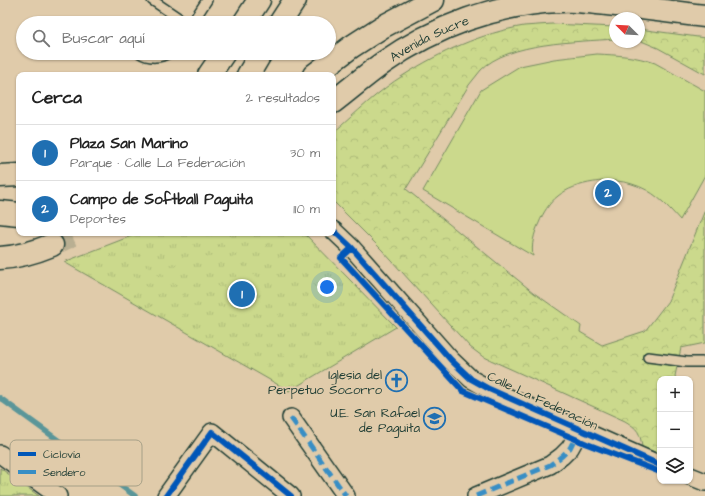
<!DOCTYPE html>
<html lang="es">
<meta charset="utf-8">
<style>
body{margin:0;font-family:"Architects Daughter",sans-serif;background:#f2f2f2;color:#222}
.controls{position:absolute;right:12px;bottom:12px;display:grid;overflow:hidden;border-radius:8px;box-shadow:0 1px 3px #0004}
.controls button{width:36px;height:36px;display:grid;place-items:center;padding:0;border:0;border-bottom:1px solid #e0e0e0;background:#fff;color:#222;font:20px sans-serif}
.compass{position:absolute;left:609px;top:12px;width:36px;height:36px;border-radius:50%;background:#fff;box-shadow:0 1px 3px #0004;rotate:294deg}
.you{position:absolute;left:327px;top:287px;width:14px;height:14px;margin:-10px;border:3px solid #fff;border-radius:50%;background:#1a73e8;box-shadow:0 0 0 6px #1a73e833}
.badge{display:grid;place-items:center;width:26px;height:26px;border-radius:50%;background:#1f6fb2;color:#fff;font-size:13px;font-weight:700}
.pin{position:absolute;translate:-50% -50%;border:2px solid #fff;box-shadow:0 1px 4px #0006}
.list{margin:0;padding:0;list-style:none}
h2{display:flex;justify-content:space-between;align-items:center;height:52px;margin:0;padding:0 16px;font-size:17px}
h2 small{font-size:13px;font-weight:400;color:#767676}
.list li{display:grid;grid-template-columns:26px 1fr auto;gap:12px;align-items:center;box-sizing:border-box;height:56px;padding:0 16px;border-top:1px solid #e0e0e0}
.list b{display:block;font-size:15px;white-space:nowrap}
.list p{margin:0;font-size:13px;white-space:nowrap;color:#767676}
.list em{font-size:13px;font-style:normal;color:#767676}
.icon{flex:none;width:22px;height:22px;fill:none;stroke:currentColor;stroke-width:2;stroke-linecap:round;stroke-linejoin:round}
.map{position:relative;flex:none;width:705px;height:496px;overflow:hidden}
.search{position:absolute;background:#fff;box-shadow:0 1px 3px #0004;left:16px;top:16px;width:320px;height:44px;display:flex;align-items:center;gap:10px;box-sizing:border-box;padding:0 14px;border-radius:22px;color:#767676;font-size:15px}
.panel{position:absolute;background:#fff;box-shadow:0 1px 3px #0004;left:16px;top:72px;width:320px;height:164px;border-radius:8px}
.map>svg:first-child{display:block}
.grass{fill:#cbd98c;stroke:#758b60}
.forest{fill:url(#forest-crowns);stroke:#758b60}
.park{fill:url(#park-tufts);stroke:#758b60}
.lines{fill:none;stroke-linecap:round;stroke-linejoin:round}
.stream{stroke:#5a9699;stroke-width:5.5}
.primary-tunnel{stroke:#b9af92;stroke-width:22;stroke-dasharray:22 11;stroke-linecap:butt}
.lane-casing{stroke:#1f3d34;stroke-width:12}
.street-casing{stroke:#1f3d34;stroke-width:20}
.secondary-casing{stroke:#1f3d34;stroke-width:25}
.primary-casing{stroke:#1f3d34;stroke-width:25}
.lane{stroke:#e0cbaa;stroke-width:9}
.street{stroke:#e0cbaa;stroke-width:17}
.secondary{stroke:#e0cbaa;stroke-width:22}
.primary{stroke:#e0cbaa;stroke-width:22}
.quiet{stroke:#378ec5;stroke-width:5;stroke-dasharray:10 5;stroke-linecap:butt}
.cycleway-casing{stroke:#e0cbaa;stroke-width:8}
.cycleway{stroke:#0057b8;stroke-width:6}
.labels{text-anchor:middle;stroke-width:3.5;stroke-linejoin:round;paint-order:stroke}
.street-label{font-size:13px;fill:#1f3d34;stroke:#e0cbaa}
.poi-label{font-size:13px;fill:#1f3d34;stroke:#e0cbaa;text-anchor:end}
.key{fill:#e0cbaa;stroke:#a6a087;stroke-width:1}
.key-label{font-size:11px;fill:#1f3d34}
</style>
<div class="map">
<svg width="705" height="496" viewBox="0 0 705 496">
<defs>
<pattern id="forest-crowns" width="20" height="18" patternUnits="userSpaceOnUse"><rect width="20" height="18" fill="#cbd98c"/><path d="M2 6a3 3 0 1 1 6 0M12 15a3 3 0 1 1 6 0" fill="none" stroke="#aebb79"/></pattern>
<pattern id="park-tufts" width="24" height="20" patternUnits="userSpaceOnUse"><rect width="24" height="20" fill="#cbd98c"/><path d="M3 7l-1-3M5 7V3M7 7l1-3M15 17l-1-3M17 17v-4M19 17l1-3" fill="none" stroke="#aebb79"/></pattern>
</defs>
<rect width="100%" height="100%" fill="#e0cbaa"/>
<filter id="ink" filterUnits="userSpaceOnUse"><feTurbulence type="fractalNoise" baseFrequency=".025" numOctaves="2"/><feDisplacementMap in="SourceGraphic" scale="8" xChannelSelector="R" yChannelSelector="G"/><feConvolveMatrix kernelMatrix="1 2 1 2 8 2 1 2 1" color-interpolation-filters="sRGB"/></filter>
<g filter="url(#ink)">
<path class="grass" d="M597 54C617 55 636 56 655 63L705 91V175L680 220C666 204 653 190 632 184 611 177 575 182 558 196 549 203 543 213 539 223 534 233 531 246 533 256L423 191 481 90 520 66 554 59Z"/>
<path class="forest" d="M552 24 615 27V39C577 42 508 42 481 70 477 75 473 80 469 85L406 189 534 293 581 326 580 332 602 345 645 331 668 301 705 210V343L681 348 675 376 676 379H660V454L642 447C640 432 638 429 625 421L482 356 470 347 382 250 333 201V133C356 113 378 91 404 75 440 52 482 33 524 26 533 25 543 25 552 24Z
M639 29 705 38V74L658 48 639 40Z"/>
<path class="park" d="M139 233H304L396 327 289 391 64 262Z
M0 468 39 496H0Z"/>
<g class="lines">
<path class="stream" d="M0 398 135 496"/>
<path class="primary-tunnel" d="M52 245 78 233"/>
<defs>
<path id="lane" d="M152 0 186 23
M192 23 207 0
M140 53C149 59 161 58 169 53
M648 357 687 362H705"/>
<path id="street" d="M333 230 352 248 451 360 471 379 489 389 660 465
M291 418 346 496
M0 454 58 496
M690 476 705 482
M166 496 212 432 291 496
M476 496 550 465 562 456 570 448 580 430"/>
<g id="secondary">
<path d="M314 75 351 47 382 27 433 0"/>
<path id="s1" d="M333 102C350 89 366 75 383 63 434 27 498 3 561 1 573 0 585 2 597 3 633 6 669 12 705 16"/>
<path d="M0 212 19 214"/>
</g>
<path id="primary" d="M244 23 259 0
M280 23 295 0
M209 75 224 53
M248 75 261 53
M0 176 19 175
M0 258C19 257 35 252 52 245"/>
</defs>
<use href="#lane" class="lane-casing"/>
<use href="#street" class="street-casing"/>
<use href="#secondary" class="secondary-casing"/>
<use href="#primary" class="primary-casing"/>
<use href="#lane" class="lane"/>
<use href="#street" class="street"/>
<use href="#secondary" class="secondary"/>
<use href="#primary" class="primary"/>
<path class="quiet" d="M291 418 346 496
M476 496 550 465 562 456 570 448 576 436"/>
<defs>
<path id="cycleway" d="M333 230 352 248 451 360 471 379 489 389 660 465
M352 248 341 258 463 391 587 444 660 472
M166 496 212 432 291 496"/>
</defs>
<use href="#cycleway" class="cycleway-casing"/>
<use href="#cycleway" class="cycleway"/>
</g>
</g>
<defs>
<symbol id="church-ring" viewBox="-11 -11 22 22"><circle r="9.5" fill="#e0cbaa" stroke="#1f6fb2" stroke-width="1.5"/><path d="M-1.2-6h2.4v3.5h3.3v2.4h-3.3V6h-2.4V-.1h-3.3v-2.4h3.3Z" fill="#1f6fb2"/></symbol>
<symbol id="school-ring" viewBox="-11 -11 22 22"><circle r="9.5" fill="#e0cbaa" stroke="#1f6fb2" stroke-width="1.5"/><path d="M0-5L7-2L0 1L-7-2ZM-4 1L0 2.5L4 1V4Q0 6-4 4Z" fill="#1f6fb2"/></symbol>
</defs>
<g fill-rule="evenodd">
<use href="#church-ring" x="384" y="368" width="25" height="25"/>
<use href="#school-ring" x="422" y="406" width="25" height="25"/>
</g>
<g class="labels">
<g class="street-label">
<text dy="5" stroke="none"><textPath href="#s1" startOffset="116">Avenida Sucre</textPath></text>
<text transform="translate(543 400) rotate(25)" y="5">Calle La Federación</text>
</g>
<g class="poi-label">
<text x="382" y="379">Iglesia del<tspan x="382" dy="15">Perpetuo Socorro</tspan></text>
<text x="420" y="417">U.E. San Rafael<tspan x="420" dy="15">de Paguita</tspan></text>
</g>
</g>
<rect x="10" y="440" width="132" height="46" rx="6" class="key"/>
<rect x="18" y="452" width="18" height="4" fill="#0057b8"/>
<rect x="18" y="470" width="18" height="4" fill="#378ec5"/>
<g class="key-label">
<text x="43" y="458">Ciclovía</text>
<text x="43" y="476">Sendero</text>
</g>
</svg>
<div class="controls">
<button>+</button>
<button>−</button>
<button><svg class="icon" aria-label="layers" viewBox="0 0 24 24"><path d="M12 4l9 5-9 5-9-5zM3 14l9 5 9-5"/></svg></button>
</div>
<svg class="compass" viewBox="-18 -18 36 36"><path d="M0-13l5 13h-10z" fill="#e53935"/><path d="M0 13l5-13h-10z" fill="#767676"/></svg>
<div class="you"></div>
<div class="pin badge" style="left:242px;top:294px">1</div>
<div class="pin badge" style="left:608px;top:193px">2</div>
<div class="search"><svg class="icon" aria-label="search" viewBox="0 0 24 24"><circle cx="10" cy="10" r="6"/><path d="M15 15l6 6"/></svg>Buscar aquí</div>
<section class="panel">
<h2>Cerca<small>2 resultados</small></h2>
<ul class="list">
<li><span class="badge">1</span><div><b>Plaza San Marino</b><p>Parque · Calle La Federación</p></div><em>30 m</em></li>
<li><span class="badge">2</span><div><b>Campo de Softball Paguita</b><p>Deportes</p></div><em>110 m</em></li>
</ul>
</section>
</div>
